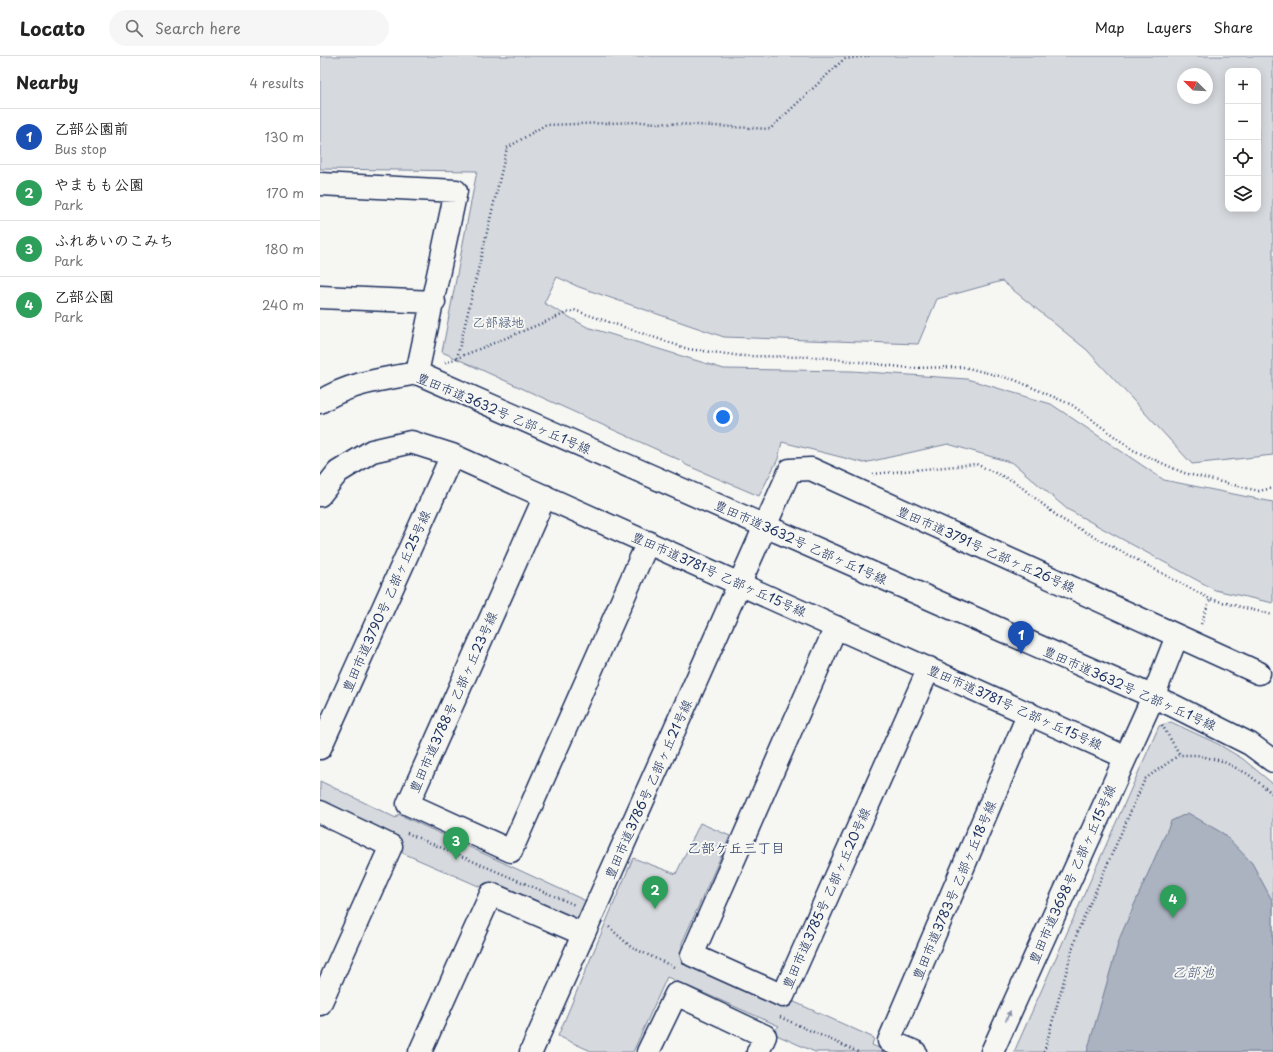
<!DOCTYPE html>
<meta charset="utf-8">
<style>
body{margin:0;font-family:"Playpen Sans","Klee One",sans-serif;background:#f6f6f6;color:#222}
.controls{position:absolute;right:12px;top:12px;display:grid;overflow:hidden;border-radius:8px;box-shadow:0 2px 10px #0003}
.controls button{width:36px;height:36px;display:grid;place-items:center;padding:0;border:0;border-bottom:1px solid #e0e0e0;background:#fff;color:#222;font:20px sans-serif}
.compass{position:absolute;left:857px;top:12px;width:36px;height:36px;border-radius:50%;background:#fff;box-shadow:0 2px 10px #0003;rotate:294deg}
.you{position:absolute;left:403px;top:361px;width:14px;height:14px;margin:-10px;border:3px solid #fff;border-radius:50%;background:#1a73e8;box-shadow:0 0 0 6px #1a73e833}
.badge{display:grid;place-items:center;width:26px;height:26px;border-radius:50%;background:#1a73e8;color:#fff;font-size:13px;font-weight:700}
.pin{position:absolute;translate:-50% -33px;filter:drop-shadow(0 1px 2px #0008)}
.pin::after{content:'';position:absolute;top:21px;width:14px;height:12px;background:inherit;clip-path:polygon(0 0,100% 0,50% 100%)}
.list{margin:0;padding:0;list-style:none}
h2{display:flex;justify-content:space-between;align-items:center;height:52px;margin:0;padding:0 16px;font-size:17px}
h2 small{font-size:13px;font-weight:400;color:#767676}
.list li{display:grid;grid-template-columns:26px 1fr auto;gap:12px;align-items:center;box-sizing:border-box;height:56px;padding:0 16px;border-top:1px solid #e0e0e0}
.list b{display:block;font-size:15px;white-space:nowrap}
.list p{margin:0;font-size:13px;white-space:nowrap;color:#767676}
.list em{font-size:13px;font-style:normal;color:#767676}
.icon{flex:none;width:22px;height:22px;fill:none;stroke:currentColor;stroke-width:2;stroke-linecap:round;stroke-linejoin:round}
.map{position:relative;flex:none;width:953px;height:996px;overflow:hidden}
header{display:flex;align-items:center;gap:24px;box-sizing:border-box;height:56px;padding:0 20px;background:#fff;border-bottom:1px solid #e0e0e0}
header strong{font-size:19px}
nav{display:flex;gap:22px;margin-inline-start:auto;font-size:14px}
.search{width:280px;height:36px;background:#f6f6f6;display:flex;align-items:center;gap:10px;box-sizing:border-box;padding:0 14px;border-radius:22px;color:#767676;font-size:15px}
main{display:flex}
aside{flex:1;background:#fff}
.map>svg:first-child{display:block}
.green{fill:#d6d9dd;stroke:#78849e;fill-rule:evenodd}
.water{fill:#abb2c0;stroke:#717e99}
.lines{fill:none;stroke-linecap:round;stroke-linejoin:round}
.minor-casing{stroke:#1b2f5e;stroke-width:25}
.tertiary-casing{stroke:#1b2f5e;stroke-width:25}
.path{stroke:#1b2f5e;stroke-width:2.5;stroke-dasharray:1 3;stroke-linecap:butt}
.minor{stroke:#f6f6f2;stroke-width:22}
.tertiary{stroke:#f6f6f2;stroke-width:22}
.oneway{fill:#8892a8}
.labels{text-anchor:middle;stroke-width:4;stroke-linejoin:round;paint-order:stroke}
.park-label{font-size:13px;fill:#405177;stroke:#f6f6f2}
.street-label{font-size:13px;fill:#1b2f5e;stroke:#f6f6f2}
.neighbourhood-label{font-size:14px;fill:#1b2f5e;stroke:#f6f6f2}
.water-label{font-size:14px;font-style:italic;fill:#46567b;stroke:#f6f6f2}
</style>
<header>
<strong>Locato</strong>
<div class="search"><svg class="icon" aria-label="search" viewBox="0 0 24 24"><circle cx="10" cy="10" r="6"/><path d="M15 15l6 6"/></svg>Search here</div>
<nav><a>Map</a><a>Layers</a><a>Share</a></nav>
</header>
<main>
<aside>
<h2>Nearby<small>4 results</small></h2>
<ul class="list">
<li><span class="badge" style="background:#1a4fb4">1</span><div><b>乙部公園前</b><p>Bus stop</p></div><em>130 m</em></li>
<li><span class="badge" style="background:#2e9e5b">2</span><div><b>やまもも公園</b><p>Park</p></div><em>170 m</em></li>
<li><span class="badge" style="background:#2e9e5b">3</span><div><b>ふれあいのこみち</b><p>Park</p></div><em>180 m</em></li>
<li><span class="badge" style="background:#2e9e5b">4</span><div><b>乙部公園</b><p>Park</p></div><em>240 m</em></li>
</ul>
</aside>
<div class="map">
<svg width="953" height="996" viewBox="0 0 953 996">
<rect width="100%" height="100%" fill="#f6f6f2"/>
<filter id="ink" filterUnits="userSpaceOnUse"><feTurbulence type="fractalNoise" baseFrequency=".025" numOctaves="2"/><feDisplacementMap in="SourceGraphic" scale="8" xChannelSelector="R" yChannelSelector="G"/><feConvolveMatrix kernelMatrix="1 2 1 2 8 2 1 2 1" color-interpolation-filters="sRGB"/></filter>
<g filter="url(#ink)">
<path class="green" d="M0 0H953V399L872 408 767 294 682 225 617 243 598 288 404 281 259 231 237 221 224 247 267 271 404 313 532 315 647 323 731 348 844 424 953 446V547L895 534 747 453 693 407 628 388 544 407 462 386 458 403 439 440 366 409 362 405 122 296 157 115 0 113ZM908 15H938V153H908ZM863 18H887V42H863Z
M851 666 898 688 923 703 953 728V996H694L839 670Z
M0 725 76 762 78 758 266 845 256 866 163 832 78 795 82 787 0 750Z
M380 767 410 780 362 887V900L470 944 554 982 552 989 568 996H495L452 977 459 970 347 921 313 996H273L238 980 313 802 356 818Z"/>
<path class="water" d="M868 757 904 778 932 807 953 846V996H767L800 881 851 765Z"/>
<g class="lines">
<defs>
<path id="minor" d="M0 128 136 135 97 317
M0 241 114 246
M0 439 18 416 52 395 91 386 132 399 805 701
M225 440 88 748 191 795 328 486
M516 571 372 899 463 940 609 612
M0 692 132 399
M0 756 71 790 0 948
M100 996 171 838 263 878
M211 996 470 414 491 413 939 617
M328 996 356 938 445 980 438 996
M595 996 569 985 709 657
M672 996 833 641 857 580"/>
<path id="tertiary" d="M0 346C28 327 64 323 97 317L852 649 930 688 953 705"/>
</defs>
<use href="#minor" class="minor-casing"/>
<use href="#tertiary" class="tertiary-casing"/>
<path class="path" d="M137 302 187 92 225 69 321 66 450 73 524 3 549 0
M125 307 254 254 368 293 422 300 499 301 589 312 644 311 695 324 752 349 813 394 864 417 939 435 953 432
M553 418 656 408 695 426 741 463 890 543 953 559
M881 568 890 543
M842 669 860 699
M87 777 255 849
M289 871 311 891 356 912
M460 961 538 996
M724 996 757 877 825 723 859 699H877L902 705 928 718 953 738"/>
<use href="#minor" class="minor"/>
<use href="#tertiary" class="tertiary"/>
</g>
<defs><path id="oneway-solid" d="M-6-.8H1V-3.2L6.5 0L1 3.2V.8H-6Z"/></defs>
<use class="oneway" href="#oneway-solid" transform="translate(688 960) rotate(-66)"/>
</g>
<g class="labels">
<g class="park-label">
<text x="178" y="271">乙部緑地</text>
</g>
<g class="street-label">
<text transform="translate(184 357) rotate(23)" y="5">豊田市道3632号 乙部ヶ丘1号線</text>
<text transform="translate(481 486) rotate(24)" y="5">豊田市道3632号 乙部ヶ丘1号線</text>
<text transform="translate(666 493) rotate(24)" y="5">豊田市道3791号 乙部ヶ丘26号線</text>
<text transform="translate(399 518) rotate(24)" y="5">豊田市道3781号 乙部ヶ丘15号線</text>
<text transform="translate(66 545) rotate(-66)" y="5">豊田市道3790号 乙部ヶ丘25号線</text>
<text transform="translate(810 632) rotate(24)" y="5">豊田市道3632号 乙部ヶ丘1号線</text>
<text transform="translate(133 646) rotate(-66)" y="5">豊田市道3788号 乙部ヶ丘23号線</text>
<text transform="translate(695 651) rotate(24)" y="5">豊田市道3781号 乙部ヶ丘15号線</text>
<text transform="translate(328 733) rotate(-66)" y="5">豊田市道3786号 乙部ヶ丘21号線</text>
<text transform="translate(752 818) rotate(-66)" y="5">豊田市道3698号 乙部ヶ丘15号線</text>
<text transform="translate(634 834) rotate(-67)" y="5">豊田市道3783号 乙部ヶ丘18号線</text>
<text transform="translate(506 842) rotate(-66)" y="5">豊田市道3785号 乙部ヶ丘20号線</text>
</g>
<g class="neighbourhood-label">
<text x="416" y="797">乙部ケ丘三丁目</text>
</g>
<g class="water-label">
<text x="873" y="921">乙部池</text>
</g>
</g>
</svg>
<div class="controls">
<button>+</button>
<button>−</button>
<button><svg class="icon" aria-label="locate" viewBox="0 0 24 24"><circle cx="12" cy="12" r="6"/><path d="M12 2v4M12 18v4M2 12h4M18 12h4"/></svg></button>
<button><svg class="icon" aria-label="layers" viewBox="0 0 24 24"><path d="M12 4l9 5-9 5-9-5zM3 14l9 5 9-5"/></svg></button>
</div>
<svg class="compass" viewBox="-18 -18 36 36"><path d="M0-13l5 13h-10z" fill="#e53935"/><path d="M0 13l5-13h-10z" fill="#767676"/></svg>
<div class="you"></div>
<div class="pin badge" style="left:701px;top:598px;background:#1a4fb4">1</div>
<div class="pin badge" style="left:335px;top:853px;background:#2e9e5b">2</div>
<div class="pin badge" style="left:136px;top:804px;background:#2e9e5b">3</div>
<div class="pin badge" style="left:853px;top:862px;background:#2e9e5b">4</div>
</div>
</main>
